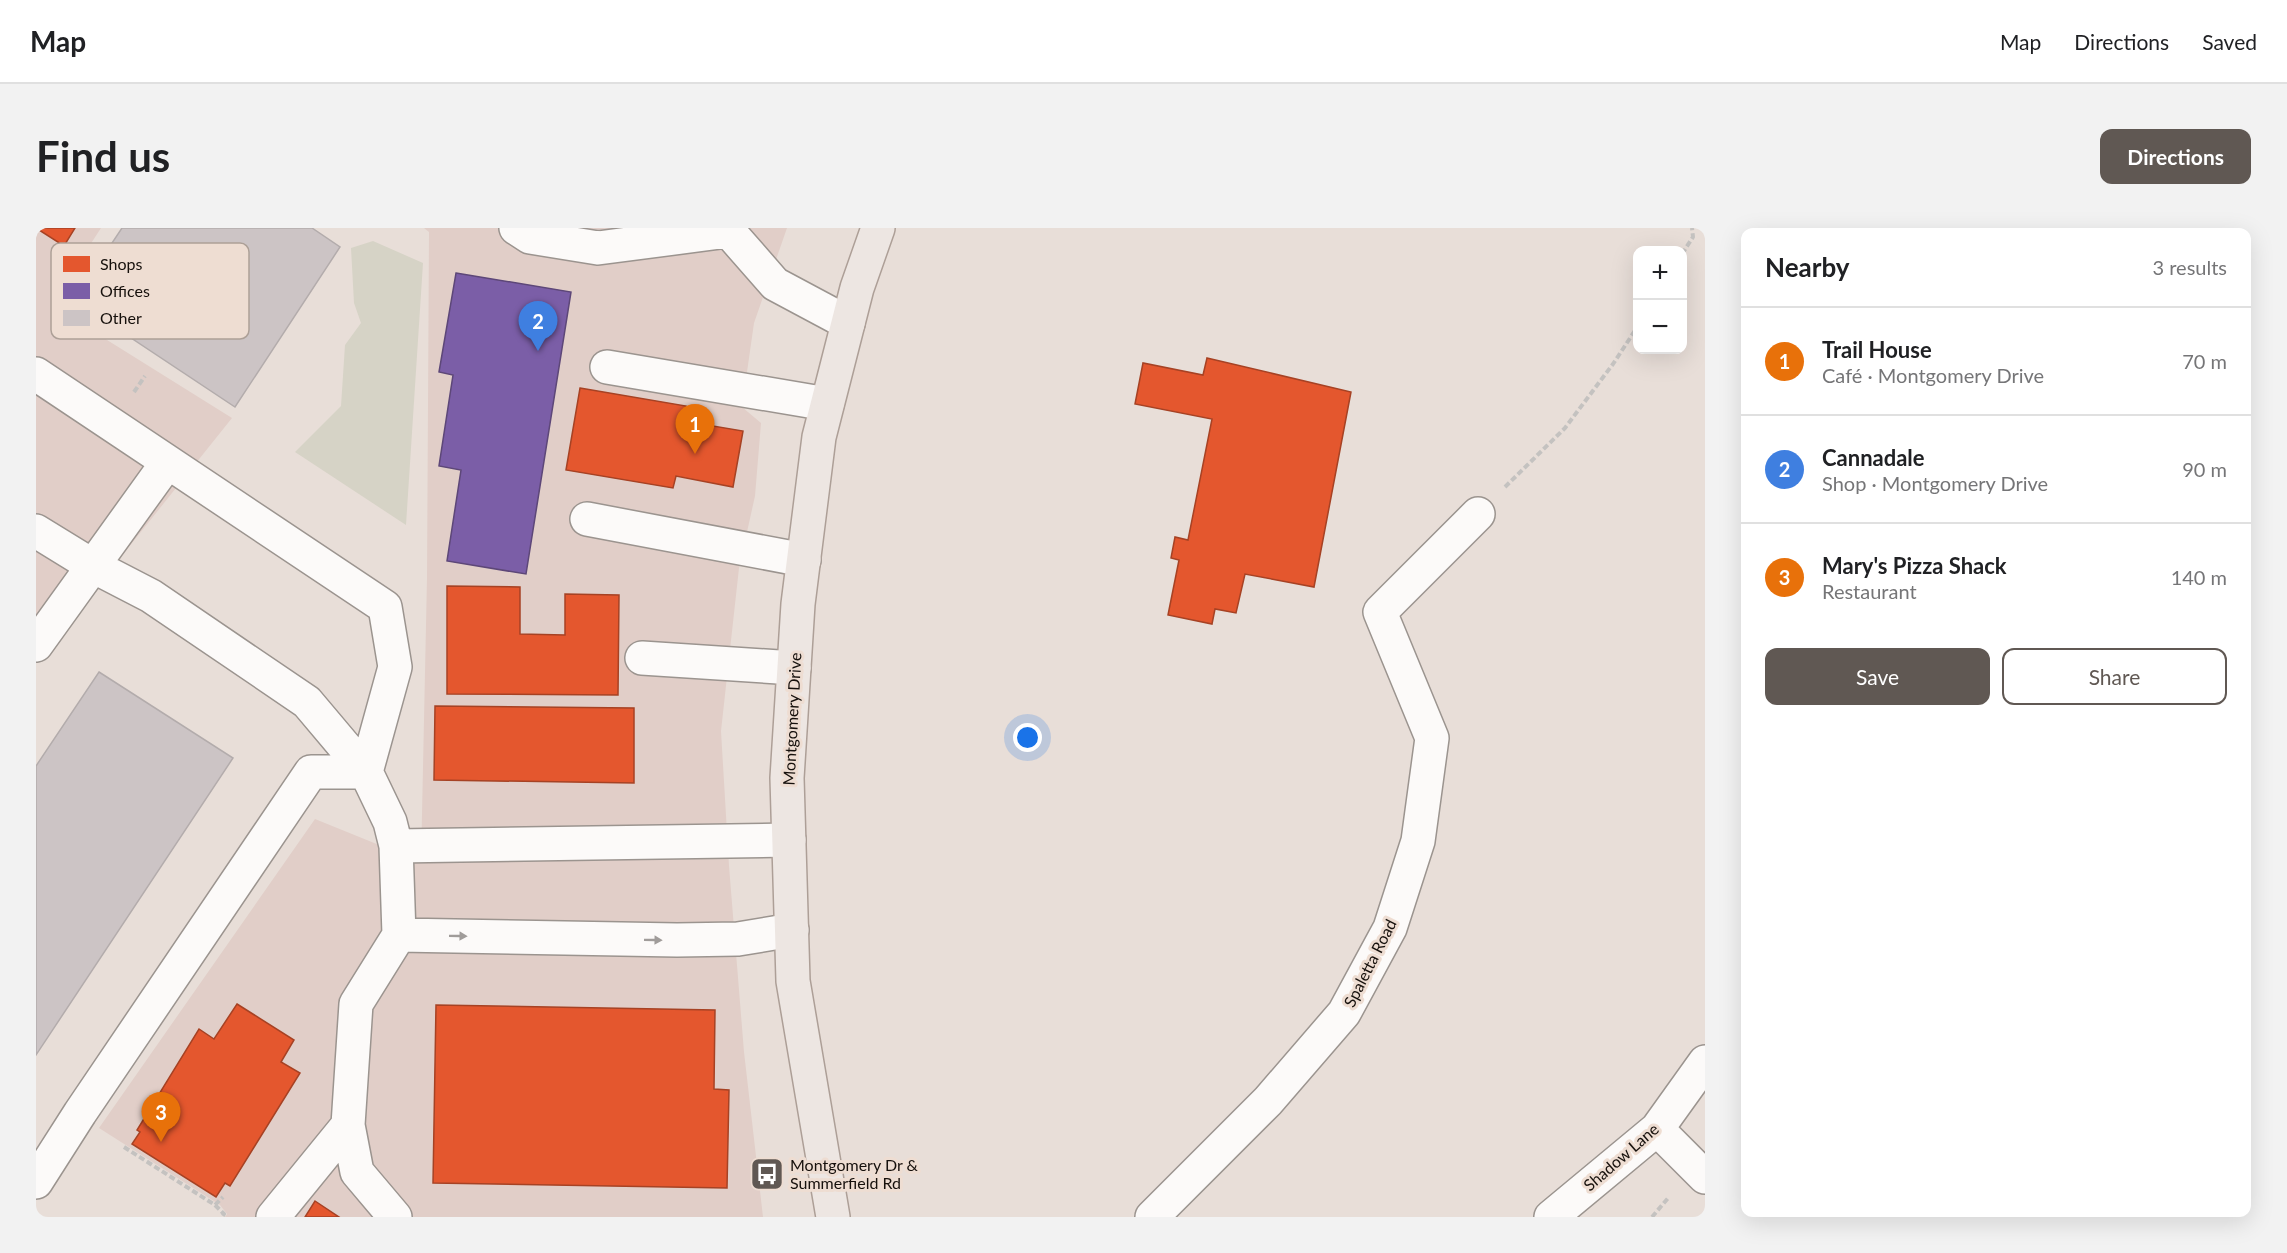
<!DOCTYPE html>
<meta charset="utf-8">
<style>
body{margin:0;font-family:Lato,sans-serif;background:#f2f2f2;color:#202124}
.controls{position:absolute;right:18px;top:18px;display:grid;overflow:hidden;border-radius:12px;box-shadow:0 6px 24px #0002}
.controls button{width:54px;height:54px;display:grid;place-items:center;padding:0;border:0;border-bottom:2px solid #e0e0e0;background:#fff;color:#202124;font:30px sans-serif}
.you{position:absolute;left:992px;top:510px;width:21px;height:21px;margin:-15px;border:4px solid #fff;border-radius:50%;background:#1a73e8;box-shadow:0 0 0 9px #1a73e833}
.badge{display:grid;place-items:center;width:39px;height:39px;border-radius:50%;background:#605853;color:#fff;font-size:20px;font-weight:700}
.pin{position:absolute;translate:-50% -50px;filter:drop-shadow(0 2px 3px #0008)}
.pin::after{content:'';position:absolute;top:32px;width:21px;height:18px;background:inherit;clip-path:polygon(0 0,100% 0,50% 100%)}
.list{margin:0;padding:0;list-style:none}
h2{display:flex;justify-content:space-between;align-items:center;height:78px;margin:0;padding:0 24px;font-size:26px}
h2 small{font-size:20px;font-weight:400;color:#757577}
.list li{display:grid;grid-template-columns:39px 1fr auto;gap:18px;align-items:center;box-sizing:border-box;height:108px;padding:0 24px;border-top:2px solid #e0e0e0}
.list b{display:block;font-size:22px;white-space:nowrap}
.list p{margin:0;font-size:20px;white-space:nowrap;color:#757577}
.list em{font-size:20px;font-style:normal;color:#757577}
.actions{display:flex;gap:12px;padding:18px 24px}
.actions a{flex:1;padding:14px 0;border:2px solid #605853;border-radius:12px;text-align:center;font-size:21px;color:#605853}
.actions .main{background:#605853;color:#fff}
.map{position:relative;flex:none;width:1669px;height:989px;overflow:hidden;border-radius:12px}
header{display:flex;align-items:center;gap:36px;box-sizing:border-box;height:84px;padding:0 30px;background:#fff;border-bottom:2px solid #e0e0e0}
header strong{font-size:28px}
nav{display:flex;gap:33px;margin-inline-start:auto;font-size:21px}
.intro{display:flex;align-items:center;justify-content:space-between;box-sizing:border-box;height:144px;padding:0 36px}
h1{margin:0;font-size:42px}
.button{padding:15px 27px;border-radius:12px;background:#605853;color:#fff;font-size:21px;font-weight:700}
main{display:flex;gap:36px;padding:0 36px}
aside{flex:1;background:#fff;border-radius:12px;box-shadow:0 6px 24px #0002}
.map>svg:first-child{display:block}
.commercial{fill:#e1cec8}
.green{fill:#d6d3c6}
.shops{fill:#e4572e;stroke:#a64224;stroke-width:1.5}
.offices{fill:#7b5ea7;stroke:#5d4778;stroke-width:1.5}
.building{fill:#ccc4c5;stroke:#b3acac;stroke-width:1.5}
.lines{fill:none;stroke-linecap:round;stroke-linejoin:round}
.minor-casing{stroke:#9b948f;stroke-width:36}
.major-casing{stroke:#ad9f97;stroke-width:36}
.path{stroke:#c4c2c0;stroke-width:4;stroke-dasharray:6 3;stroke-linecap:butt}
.minor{stroke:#fcfaf9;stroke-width:33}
.major{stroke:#ede6e2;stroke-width:33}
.oneway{fill:#a09c9a}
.labels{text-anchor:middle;stroke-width:6;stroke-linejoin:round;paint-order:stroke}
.street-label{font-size:16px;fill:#16100c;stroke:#eeddd2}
.poi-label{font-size:16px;fill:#16100c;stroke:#eeddd2;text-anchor:start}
.key{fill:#eeddd2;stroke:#ada097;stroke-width:1.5}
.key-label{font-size:16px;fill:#16100c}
</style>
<header>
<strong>Map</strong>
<nav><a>Map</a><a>Directions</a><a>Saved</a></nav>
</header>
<div class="intro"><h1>Find us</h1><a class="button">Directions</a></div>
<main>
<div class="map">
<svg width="1669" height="989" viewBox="0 0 1669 989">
<rect width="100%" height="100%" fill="#e8ded8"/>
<path class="commercial" d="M0 0H65L15 77 196 190 0 435Z
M388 0H751L718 95 706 179 725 195 719 268 703 340 685 503 693 638 708 824 727 989H189L191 986 184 977 63 900 279 591 385 634 391 350 393 4Z"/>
<path class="green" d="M337 13 387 35 370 297 259 224 305 178 309 117 325 95 318 75 315 20Z"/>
<path class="shops" d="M0 0H39L28 18Z
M1171 130 1315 164 1278 359 1209 346 1200 385 1179 381 1176 396 1132 387 1143 332 1135 330 1139 309 1152 312 1176 191 1099 176 1107 135 1167 147Z
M544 160 650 178 647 193 707 203 697 259 640 248 637 260 530 242Z
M411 358 484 359V406L529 407V366L583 367 582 467 411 466Z
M399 478 598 480V555L398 552Z
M201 776 258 812 245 834 264 845 194 958 189 955 180 969 96 916 104 904 101 902 163 801 178 811Z
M400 777 679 782 678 861 693 862 691 960 397 955Z
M279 973 303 989H269Z"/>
<path class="offices" d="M420 45 535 64 490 346 411 333 425 242 403 238 417 147 403 144Z"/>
<path class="building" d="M86 0H276L304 19 199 179 38 72Z
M63 444 197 530 0 827V538Z"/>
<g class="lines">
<defs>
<path id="minor" d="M480 0 494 9 562 20 692 3
M690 0 739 56 812 95
M571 139 791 176
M0 146 349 379 359 439 330 544H275L44 885 0 954
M551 291 768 332
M0 303 57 338 115 368 271 474 330 544 354 594 360 618 363 707 320 776 312 897 237 989
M0 417 131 235
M606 430 758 440
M360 618 753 612
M363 707 641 712 702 711 756 702
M312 897 321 944 359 989
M1621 901 1669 949
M1116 989 1232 873 1308 785 1354 700 1382 613 1396 510 1344 384 1442 286
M1515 989 1621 901 1669 834"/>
<path id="major" d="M797 989 757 753 751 550 762 376 783 209 821 60 842 0"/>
</defs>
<use href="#minor" class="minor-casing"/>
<use href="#major" class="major-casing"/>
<path class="path" d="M1646 26 1657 9 1656 0
M98 164 109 148
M1469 259 1529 200 1577 136 1602 98
M88 919 179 977 187 969
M179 977 188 986 186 989
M1616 989 1633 969"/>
<use href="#minor" class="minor"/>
<use href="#major" class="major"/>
</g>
<defs><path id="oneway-solid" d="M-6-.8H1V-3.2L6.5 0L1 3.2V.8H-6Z" transform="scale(1.5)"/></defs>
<g class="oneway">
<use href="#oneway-solid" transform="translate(422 708) rotate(1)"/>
<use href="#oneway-solid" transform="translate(617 712) rotate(1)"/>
</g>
<defs>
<symbol id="bus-square" viewBox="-11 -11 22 22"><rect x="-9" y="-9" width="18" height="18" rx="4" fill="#605853" stroke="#eeddd2"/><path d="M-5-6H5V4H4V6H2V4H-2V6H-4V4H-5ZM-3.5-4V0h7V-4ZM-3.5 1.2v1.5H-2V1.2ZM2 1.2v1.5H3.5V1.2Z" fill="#fff"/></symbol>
</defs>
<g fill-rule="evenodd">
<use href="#bus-square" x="712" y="927" width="38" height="38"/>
</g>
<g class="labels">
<g class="street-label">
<text transform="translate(756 491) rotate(-87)" y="6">Montgomery Drive</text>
<text transform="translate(1334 735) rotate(-63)" y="6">Spaletta Road</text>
<text transform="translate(1585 929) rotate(-41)" y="6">Shadow Lane</text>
</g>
<g class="poi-label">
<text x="754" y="943">Montgomery Dr &amp;<tspan x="754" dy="18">Summerfield Rd</tspan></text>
</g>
</g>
<rect x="15" y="15" width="198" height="96" rx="9" class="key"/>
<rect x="27" y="28" width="27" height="16" fill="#e4572e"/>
<rect x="27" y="55" width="27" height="16" fill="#7b5ea7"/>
<rect x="27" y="82" width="27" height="16" fill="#ccc4c5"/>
<g class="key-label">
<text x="64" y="42">Shops</text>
<text x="64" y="69">Offices</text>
<text x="64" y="96">Other</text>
</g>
</svg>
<div class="controls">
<button>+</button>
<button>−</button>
</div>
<div class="you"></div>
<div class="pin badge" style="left:659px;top:226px;background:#e8710a">1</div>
<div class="pin badge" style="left:502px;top:123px;background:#3f7fe0">2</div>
<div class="pin badge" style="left:125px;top:914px;background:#e8710a">3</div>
</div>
<aside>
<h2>Nearby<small>3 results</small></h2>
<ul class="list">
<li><span class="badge" style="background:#e8710a">1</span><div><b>Trail House</b><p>Café · Montgomery Drive</p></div><em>70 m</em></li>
<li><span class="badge" style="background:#3f7fe0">2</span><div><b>Cannadale</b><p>Shop · Montgomery Drive</p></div><em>90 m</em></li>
<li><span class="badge" style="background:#e8710a">3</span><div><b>Mary's Pizza Shack</b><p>Restaurant</p></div><em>140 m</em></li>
</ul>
<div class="actions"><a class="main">Save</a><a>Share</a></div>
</aside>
</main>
